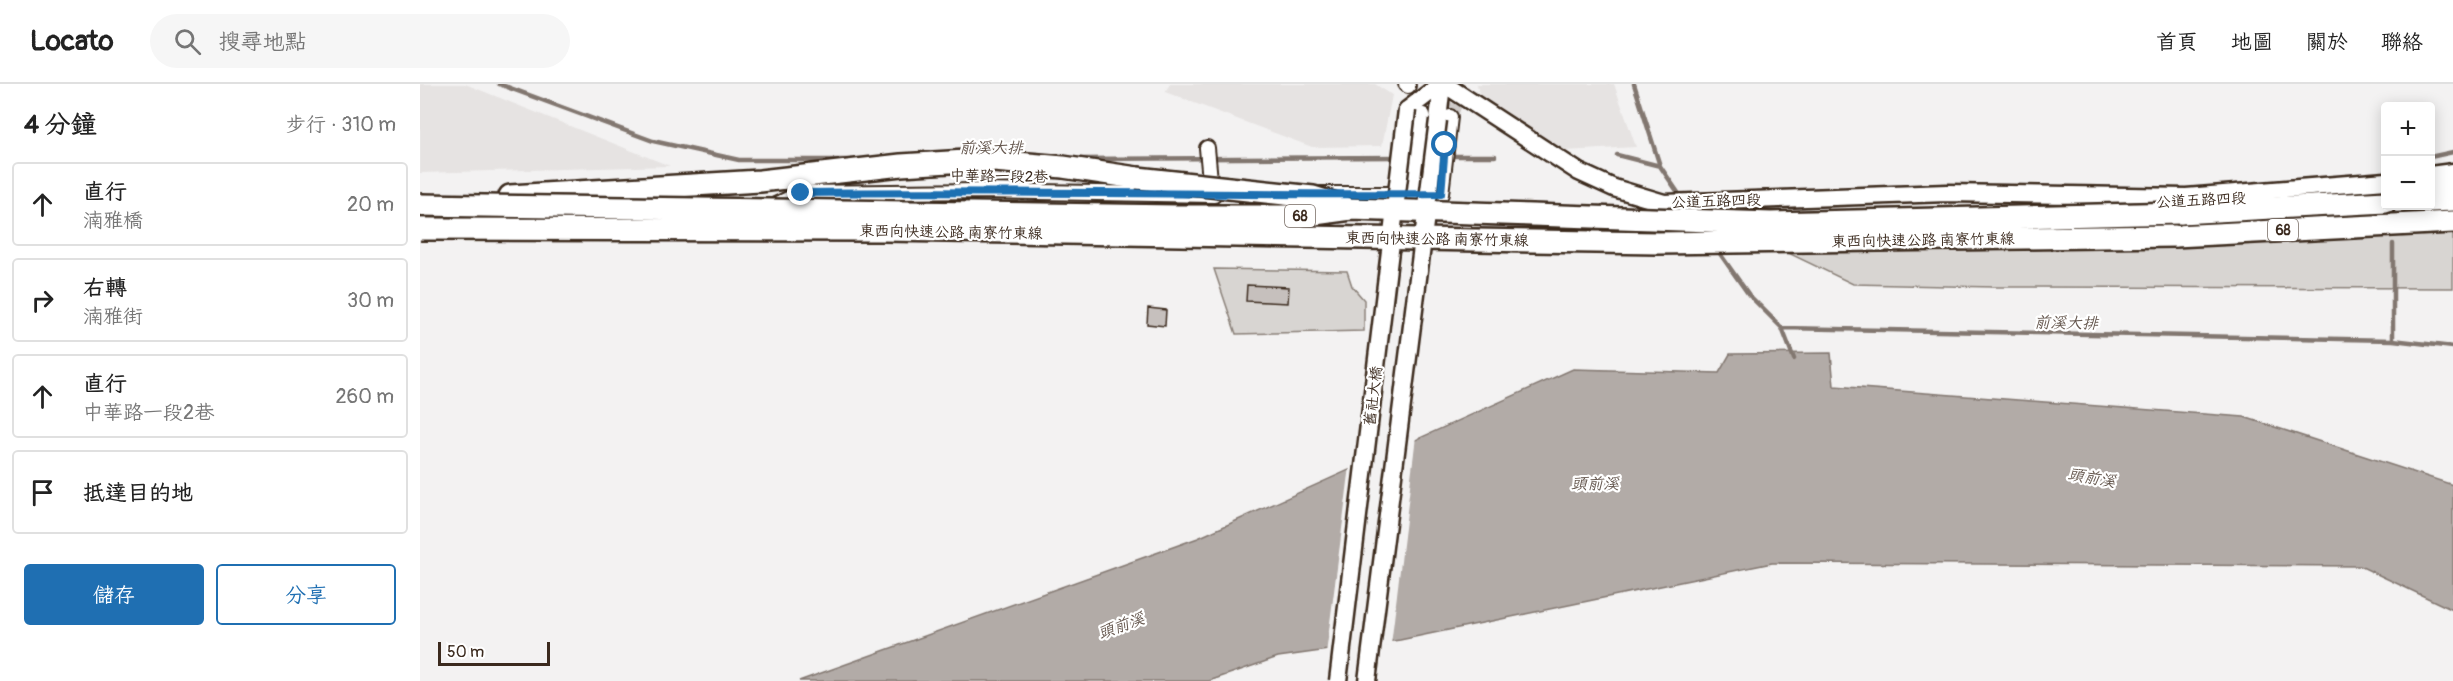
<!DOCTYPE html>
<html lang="zh-TW">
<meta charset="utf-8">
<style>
body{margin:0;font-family:Pangolin,"LXGW WenKai TC",sans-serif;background:#f6f6f6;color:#222}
.controls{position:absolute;right:18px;top:18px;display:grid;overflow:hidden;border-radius:6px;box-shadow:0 3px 15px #0003}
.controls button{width:54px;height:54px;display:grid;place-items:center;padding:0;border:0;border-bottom:2px solid #e0e0e0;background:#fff;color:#222;font:30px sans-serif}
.scale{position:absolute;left:18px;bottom:15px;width:112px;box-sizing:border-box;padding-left:6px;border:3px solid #3b2a1e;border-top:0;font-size:16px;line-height:21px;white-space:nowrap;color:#3b2a1e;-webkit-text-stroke:4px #fff;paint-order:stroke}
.stop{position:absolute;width:18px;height:18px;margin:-14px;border:4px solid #1f6fb2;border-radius:50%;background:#fff}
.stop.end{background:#1f6fb2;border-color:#fff;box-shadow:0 2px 6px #0008}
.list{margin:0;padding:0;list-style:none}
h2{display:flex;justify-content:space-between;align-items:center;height:78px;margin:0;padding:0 24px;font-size:26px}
h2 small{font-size:20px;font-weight:400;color:#767676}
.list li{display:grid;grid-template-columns:39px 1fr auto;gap:18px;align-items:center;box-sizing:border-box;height:84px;margin:0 12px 12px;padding:0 12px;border:2px solid #e0e0e0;border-radius:6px}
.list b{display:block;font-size:22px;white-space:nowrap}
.list p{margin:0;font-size:20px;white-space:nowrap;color:#767676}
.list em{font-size:20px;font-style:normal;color:#767676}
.actions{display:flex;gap:12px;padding:18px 24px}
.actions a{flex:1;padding:14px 0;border:2px solid #1f6fb2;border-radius:6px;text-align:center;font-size:21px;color:#1f6fb2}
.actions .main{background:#1f6fb2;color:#fff}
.icon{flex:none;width:33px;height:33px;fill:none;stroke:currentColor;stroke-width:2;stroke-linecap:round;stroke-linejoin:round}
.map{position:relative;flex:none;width:2033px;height:597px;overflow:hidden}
header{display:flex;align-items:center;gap:36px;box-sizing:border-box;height:84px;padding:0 30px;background:#fff;border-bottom:2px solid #e0e0e0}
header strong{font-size:28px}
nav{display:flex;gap:33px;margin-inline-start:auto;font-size:21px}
.search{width:420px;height:54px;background:#f6f6f6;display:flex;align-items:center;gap:15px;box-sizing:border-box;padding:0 21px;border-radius:33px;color:#767676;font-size:22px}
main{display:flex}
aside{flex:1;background:#fff}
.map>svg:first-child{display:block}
.built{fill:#e6e3e2}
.green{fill:#d8d5d2;stroke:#8a8078;stroke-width:1.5}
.water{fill:#b2aba7;stroke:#827770;stroke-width:1.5}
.pier{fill:#f3f2f2}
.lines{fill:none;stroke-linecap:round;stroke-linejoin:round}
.stream{stroke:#827770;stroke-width:4.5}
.building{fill:#c6c0bd;stroke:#3b2a1e;stroke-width:1.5}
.minor-tunnel{stroke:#cecac8;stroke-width:14;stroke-dasharray:14 7;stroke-linecap:butt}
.minor-casing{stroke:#3b2a1e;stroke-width:18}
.tertiary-casing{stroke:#3b2a1e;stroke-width:21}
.trunk-casing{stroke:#3b2a1e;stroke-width:26}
.minor{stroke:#fff;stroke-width:14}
.tertiary{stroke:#fff;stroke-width:16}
.trunk{stroke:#fff;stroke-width:21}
.tertiary-bridge-casing{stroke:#3b2a1e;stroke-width:21;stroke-linecap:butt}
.trunk-bridge-casing{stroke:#3b2a1e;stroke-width:26;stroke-linecap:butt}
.tertiary-bridge{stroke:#fff;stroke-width:16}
.trunk-bridge{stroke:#fff;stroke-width:21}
.route{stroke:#1f6fb2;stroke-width:8}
.labels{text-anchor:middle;stroke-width:4.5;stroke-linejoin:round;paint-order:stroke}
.shield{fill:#fff;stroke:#766a62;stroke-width:1.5}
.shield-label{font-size:14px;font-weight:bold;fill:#3b2a1e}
.street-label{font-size:15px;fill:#3b2a1e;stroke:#fff}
.water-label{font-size:16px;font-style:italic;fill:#65574e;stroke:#fff}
</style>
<header>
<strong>Locato</strong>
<div class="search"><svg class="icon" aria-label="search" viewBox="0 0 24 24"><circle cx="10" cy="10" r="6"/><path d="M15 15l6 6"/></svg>搜尋地點</div>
<nav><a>首頁</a><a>地圖</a><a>關於</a><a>聯絡</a></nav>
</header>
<main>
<aside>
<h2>4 分鐘<small>步行 · 310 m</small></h2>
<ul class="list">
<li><svg class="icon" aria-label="ahead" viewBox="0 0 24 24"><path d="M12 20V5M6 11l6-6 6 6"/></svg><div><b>直行</b><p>湳雅橋</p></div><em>20 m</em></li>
<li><svg class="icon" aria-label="right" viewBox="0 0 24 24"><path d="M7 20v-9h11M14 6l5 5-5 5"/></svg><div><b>右轉</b><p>湳雅街</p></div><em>30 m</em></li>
<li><svg class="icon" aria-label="ahead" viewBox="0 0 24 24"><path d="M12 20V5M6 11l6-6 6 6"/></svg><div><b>直行</b><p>中華路一段2巷</p></div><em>260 m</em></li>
<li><svg class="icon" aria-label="arrive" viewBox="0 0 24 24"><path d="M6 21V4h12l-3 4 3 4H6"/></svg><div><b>抵達目的地</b></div></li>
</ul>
<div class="actions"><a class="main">儲存</a><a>分享</a></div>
</aside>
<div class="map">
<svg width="2033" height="597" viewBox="0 0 2033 597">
<rect width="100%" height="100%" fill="#f3f2f2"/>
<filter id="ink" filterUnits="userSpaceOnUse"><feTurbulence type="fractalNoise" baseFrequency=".0167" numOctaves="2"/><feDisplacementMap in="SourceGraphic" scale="12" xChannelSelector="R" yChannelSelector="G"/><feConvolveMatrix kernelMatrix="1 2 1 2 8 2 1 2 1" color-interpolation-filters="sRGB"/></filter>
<g filter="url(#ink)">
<path class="built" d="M0 0H45L250 82 0 89Z
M750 0H955L972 11 962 62 892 63 745 8Z
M1057 0H1194L1216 63 1145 67 1059 10Z"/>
<path class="green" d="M2033 147V204L1574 203 1433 200 1331 151Z
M794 185 927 187 932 202 944 216V247L816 250Z"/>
<path class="water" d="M1411 269 1414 302 1824 333 2033 401V526L1940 482 1352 479 980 556 858 573 789 597H379L778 454 1153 285 1299 289 1310 270Z"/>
<path class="pier" d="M996 352 971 561 906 570 930 382Z"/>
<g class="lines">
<path class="stream" d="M79 0 233 57 319 76H436
M1214 0 1240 82 1259 110
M1197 71 1240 82
M1027 72H1075
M2010 73 2033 68
M658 75 979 73
M1973 160V256
M1296 164 1329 211 1362 244 1973 256 2033 263
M1362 244 1374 275"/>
</g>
<path class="building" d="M827 201 869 203 868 219 826 217Z
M728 224 746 226 745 242 727 240Z"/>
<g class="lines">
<path class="minor-tunnel" d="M1030 33 1043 0"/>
<defs>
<path id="minor" d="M986 0 988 2
M787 64 790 96
M900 110H1021L1030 33
M992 110 1003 31
M351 123 381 109 561 107 794 111"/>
<path id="tertiary" d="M1024 0 1159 88 1194 104 1244 119 1527 109 1766 113 1966 97
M987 26 1021 0
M1018 36 1022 0
M2010 91 2033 88"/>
<path id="trunk" d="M2010 104 2033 100
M90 112 340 97 481 81 562 76 643 83 717 94
M2010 117 2033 116
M1760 129 1966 118
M1755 152 2033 138"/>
</defs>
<use href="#minor" class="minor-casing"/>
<use href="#tertiary" class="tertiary-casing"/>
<use href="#trunk" class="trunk-casing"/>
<use href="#minor" class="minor"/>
<use href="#tertiary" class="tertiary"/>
<use href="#trunk" class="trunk"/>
<defs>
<path id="tertiary-bridge" d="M918 597 987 26
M947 597 1018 36"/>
<path id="trunk-bridge" d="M717 94 893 113 925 123
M0 121 757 132H880L931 125 1351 139 1760 129
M0 145 464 146 1238 159 1755 152"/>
</defs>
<use href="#tertiary-bridge" class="tertiary-bridge-casing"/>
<use href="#trunk-bridge" class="trunk-bridge-casing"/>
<use href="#tertiary-bridge" class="tertiary-bridge"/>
<use href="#trunk-bridge" class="trunk-bridge"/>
</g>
</g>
<g class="lines" filter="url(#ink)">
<path class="route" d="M381 109C594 106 807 112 1021 110L1025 61"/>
</g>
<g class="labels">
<g class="shield">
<rect x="865" y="121" width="30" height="22" rx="4.5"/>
<rect x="1848" y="135" width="30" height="22" rx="4.5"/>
</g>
<g class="shield-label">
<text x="880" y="137">68</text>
<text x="1863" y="151">68</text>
</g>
<g class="street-label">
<text transform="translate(579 92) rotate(1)" y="5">中華路一段2巷</text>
<text transform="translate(1781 116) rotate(-3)" y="5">公道五路四段</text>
<text transform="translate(1296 117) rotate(-2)" y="5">公道五路四段</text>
<text transform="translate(531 148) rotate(1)" y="5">東西向快速公路 南寮竹東線</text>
<text transform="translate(1017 155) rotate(1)" y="5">東西向快速公路 南寮竹東線</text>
<text transform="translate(1503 156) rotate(-1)" y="5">東西向快速公路 南寮竹東線</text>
<text transform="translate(953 312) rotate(-83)" y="5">舊社大橋</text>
</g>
<g class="water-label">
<text x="571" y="69">前溪大排</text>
<text transform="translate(1646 238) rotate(1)" y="6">前溪大排</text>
<text transform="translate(1672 393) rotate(10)" y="6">頭前溪</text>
<text x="1175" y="405">頭前溪</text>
<text transform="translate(701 541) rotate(-20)" y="6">頭前溪</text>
</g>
</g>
</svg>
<div class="controls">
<button>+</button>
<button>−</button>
</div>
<div class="scale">50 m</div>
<div class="stop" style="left:1025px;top:61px"></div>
<div class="stop end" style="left:381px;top:109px"></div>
</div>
</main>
